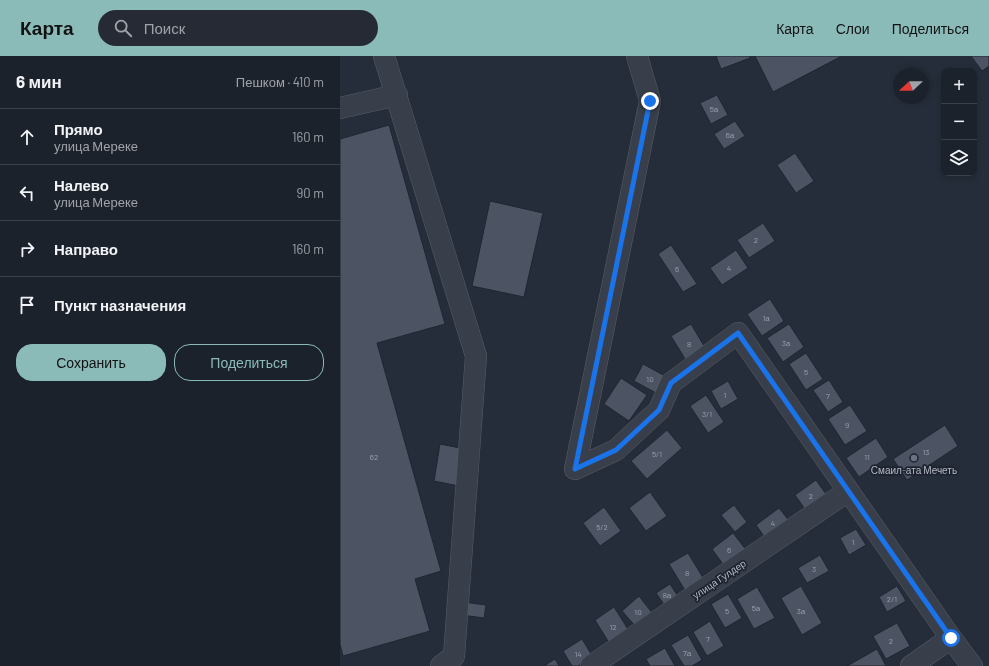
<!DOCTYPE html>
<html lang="ru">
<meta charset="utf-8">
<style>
body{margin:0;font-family:Barlow,sans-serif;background:#252a34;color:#f1f3f6}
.controls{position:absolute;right:12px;top:12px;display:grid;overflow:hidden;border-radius:8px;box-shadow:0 2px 6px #0003}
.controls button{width:36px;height:36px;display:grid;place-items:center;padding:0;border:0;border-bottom:1px solid #3a3f48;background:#1c222c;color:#f1f3f6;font:20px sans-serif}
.compass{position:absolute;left:553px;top:12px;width:36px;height:36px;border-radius:50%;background:#1c222c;box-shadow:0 2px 6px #0003;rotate:248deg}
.stop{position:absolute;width:12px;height:12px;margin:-9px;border:3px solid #1a73e8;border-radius:50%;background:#fff}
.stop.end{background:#1a73e8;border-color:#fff;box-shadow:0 1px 4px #0008}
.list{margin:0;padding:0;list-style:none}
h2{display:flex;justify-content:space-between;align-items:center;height:52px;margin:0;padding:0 16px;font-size:17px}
h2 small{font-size:13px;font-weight:400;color:#a0a4a9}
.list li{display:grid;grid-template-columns:26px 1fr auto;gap:12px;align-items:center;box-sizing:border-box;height:56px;padding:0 16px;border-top:1px solid #3a3f48}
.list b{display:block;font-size:15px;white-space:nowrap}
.list p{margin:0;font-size:13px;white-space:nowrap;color:#a0a4a9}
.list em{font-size:13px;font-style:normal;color:#a0a4a9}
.actions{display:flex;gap:8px;padding:12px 16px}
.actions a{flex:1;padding:9px 0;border:1px solid #8bbbb9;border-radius:16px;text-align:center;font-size:14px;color:#8bbbb9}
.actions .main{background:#8bbbb9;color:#111}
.icon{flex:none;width:22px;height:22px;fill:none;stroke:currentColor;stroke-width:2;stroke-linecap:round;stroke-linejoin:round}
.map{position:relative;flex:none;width:649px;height:610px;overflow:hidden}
header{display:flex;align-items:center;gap:24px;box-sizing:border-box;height:56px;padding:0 20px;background:#8bbbb9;color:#111}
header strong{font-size:19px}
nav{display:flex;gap:22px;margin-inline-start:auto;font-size:14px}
.search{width:280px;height:36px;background:#252a34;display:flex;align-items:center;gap:10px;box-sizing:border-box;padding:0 14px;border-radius:22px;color:#a0a4a9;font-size:15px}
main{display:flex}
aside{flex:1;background:#1c222c}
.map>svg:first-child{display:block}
.building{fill:#4c5362;stroke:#202631}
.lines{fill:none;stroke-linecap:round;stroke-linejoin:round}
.minor-casing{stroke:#575d68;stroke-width:22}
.minor{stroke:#393f4a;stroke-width:21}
.route{stroke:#1a73e8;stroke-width:5}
.worship-dot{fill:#6b7280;stroke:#1e242f;stroke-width:1.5}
.labels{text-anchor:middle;stroke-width:3.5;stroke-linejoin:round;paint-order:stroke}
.number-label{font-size:8px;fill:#9ba0ad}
.poi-label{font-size:10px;fill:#b5bac6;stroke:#1e242f}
.street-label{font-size:10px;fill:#b5bac6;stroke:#1e242f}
</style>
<header>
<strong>Карта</strong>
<div class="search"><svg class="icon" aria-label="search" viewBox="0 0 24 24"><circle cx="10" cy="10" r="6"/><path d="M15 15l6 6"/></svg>Поиск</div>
<nav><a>Карта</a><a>Слои</a><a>Поделиться</a></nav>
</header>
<main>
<aside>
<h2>6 мин<small>Пешком · 410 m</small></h2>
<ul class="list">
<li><svg class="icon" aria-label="ahead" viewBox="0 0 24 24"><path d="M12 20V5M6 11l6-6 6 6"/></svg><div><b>Прямо</b><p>улица Мереке</p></div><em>160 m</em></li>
<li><svg class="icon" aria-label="left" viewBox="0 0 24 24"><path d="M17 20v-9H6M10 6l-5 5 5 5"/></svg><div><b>Налево</b><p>улица Мереке</p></div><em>90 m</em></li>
<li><svg class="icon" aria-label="right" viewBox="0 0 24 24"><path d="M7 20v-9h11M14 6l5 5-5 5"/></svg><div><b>Направо</b></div><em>160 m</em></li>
<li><svg class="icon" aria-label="arrive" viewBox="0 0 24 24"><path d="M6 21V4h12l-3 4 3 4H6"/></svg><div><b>Пункт назначения</b></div></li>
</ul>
<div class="actions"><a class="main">Сохранить</a><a>Поделиться</a></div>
</aside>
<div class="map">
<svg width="649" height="610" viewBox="0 0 649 610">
<rect width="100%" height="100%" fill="#252d3a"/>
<path class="building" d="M376 0H410V2L381 13Z
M415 0H502L433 36Z
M631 0H649V10L642 15Z
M377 39 388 59 371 68 360 47Z
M395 65 405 80 384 93 374 78Z
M49 69 105 268 37 287 101 515 75 523 90 575 3 600 0 588V83Z
M455 97 474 125 456 137 437 109Z
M150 145 203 157 184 241 132 230Z
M423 167 435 185 409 202 397 184Z
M331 189 357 228 343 236 318 198Z
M396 194 408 212 382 229 370 212Z
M430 243 444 265 422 280 407 258Z
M351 268 367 295 347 306 331 280Z
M449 268 464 291 443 306 427 282Z
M466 297 483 323 466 334 449 308Z
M303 308 325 320 316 337 294 325Z
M281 322 307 339 289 365 264 348Z
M489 324 503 346 488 356 473 334Z
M388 325 398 343 381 353 371 335Z
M366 339 384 366 368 377 350 350Z
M510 349 527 375 505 389 488 363Z
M605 369 618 390 567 424 553 403Z
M327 374 342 392 307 423 291 405Z
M536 382 548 401 519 421 506 402Z
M100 388 125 393 119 430 94 425Z
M476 424 488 441 467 456 455 439Z
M310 436 327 460 306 475 289 452Z
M394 449 407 466 395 476 381 459Z
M264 451 281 475 260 490 243 467Z
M439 452 450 466 426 483 416 469Z
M516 473 526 489 509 499 500 482Z
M393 477 407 495 385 511 372 493Z
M348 497 365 525 346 536 329 508Z
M480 499 489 515 467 527 458 512Z
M330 528 339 542 325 550 316 537Z
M461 530 482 567 462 579 441 542Z
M557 530 566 545 547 556 539 541Z
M417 531 435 562 414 573 397 543Z
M388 538 402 562 385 572 371 548Z
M299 540 313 558 297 572 282 555Z
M116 545 146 549 144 562 114 558Z
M274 551 291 578 271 590 255 564Z
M370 565 384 590 367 600 353 576Z
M557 567 570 590 546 603 533 580Z
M348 579 362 604 352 610H344L331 589Z
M242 583 253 601 238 610H232L223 595Z
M325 592 335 610H310L306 603Z
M537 593 546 610H507Z
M215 603 219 610H204Z"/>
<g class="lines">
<defs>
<path id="minor" d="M44 0 136 300 114 600 101 610
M0 52 57 39
M235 413 276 394 319 354 331 327 398 277 611 582 632 610
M235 413 310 45 297 0
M251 610 508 435
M571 610 611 582"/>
</defs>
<use href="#minor" class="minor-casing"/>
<use href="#minor" class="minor"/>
</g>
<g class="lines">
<path class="route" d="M310 45 235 413 276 394 319 354 331 327 398 277 611 582"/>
</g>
<circle class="worship-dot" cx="574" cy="402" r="4"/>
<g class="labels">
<g class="number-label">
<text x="374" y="56">5а</text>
<text x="390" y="82">6а</text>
<text x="416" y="187">2</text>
<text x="389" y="215">4</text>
<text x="337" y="216">6</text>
<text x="426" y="265">1а</text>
<text x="446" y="290">3а</text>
<text x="349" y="291">8</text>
<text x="466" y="319">5</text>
<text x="310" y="326">10</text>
<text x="385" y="342">1</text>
<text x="488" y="343">7</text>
<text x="367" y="361">3/1</text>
<text x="507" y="372">9</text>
<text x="586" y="399">13</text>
<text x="317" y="401">5/1</text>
<text x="34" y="404">62</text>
<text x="527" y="404">11</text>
<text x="471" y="443">2</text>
<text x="433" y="470">4</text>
<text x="262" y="474">5/2</text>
<text x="513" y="489">1</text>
<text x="389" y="497">6</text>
<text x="474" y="516">3</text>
<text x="347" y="520">8</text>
<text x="327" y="542">8а</text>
<text x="552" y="546">2/1</text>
<text x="416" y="555">5а</text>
<text x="387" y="558">5</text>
<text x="461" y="558">3а</text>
<text x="298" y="559">10</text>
<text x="273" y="574">12</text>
<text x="368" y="586">7</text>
<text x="551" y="588">2</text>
<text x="347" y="600">7а</text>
<text x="238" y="601">14</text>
</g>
<g class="poi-label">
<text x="574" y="418">Смаил-ата Мечеть</text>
</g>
<g class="street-label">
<text transform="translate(379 523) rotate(-34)" y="4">улица Гулдер</text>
</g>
</g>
</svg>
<div class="controls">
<button>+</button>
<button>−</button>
<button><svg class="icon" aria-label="layers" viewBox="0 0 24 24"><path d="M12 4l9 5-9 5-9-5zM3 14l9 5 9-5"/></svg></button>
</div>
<svg class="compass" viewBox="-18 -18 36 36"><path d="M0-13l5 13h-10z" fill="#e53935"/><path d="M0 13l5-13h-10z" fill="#a0a4a9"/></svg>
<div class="stop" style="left:611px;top:582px"></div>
<div class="stop end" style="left:310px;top:45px"></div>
</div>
</main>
